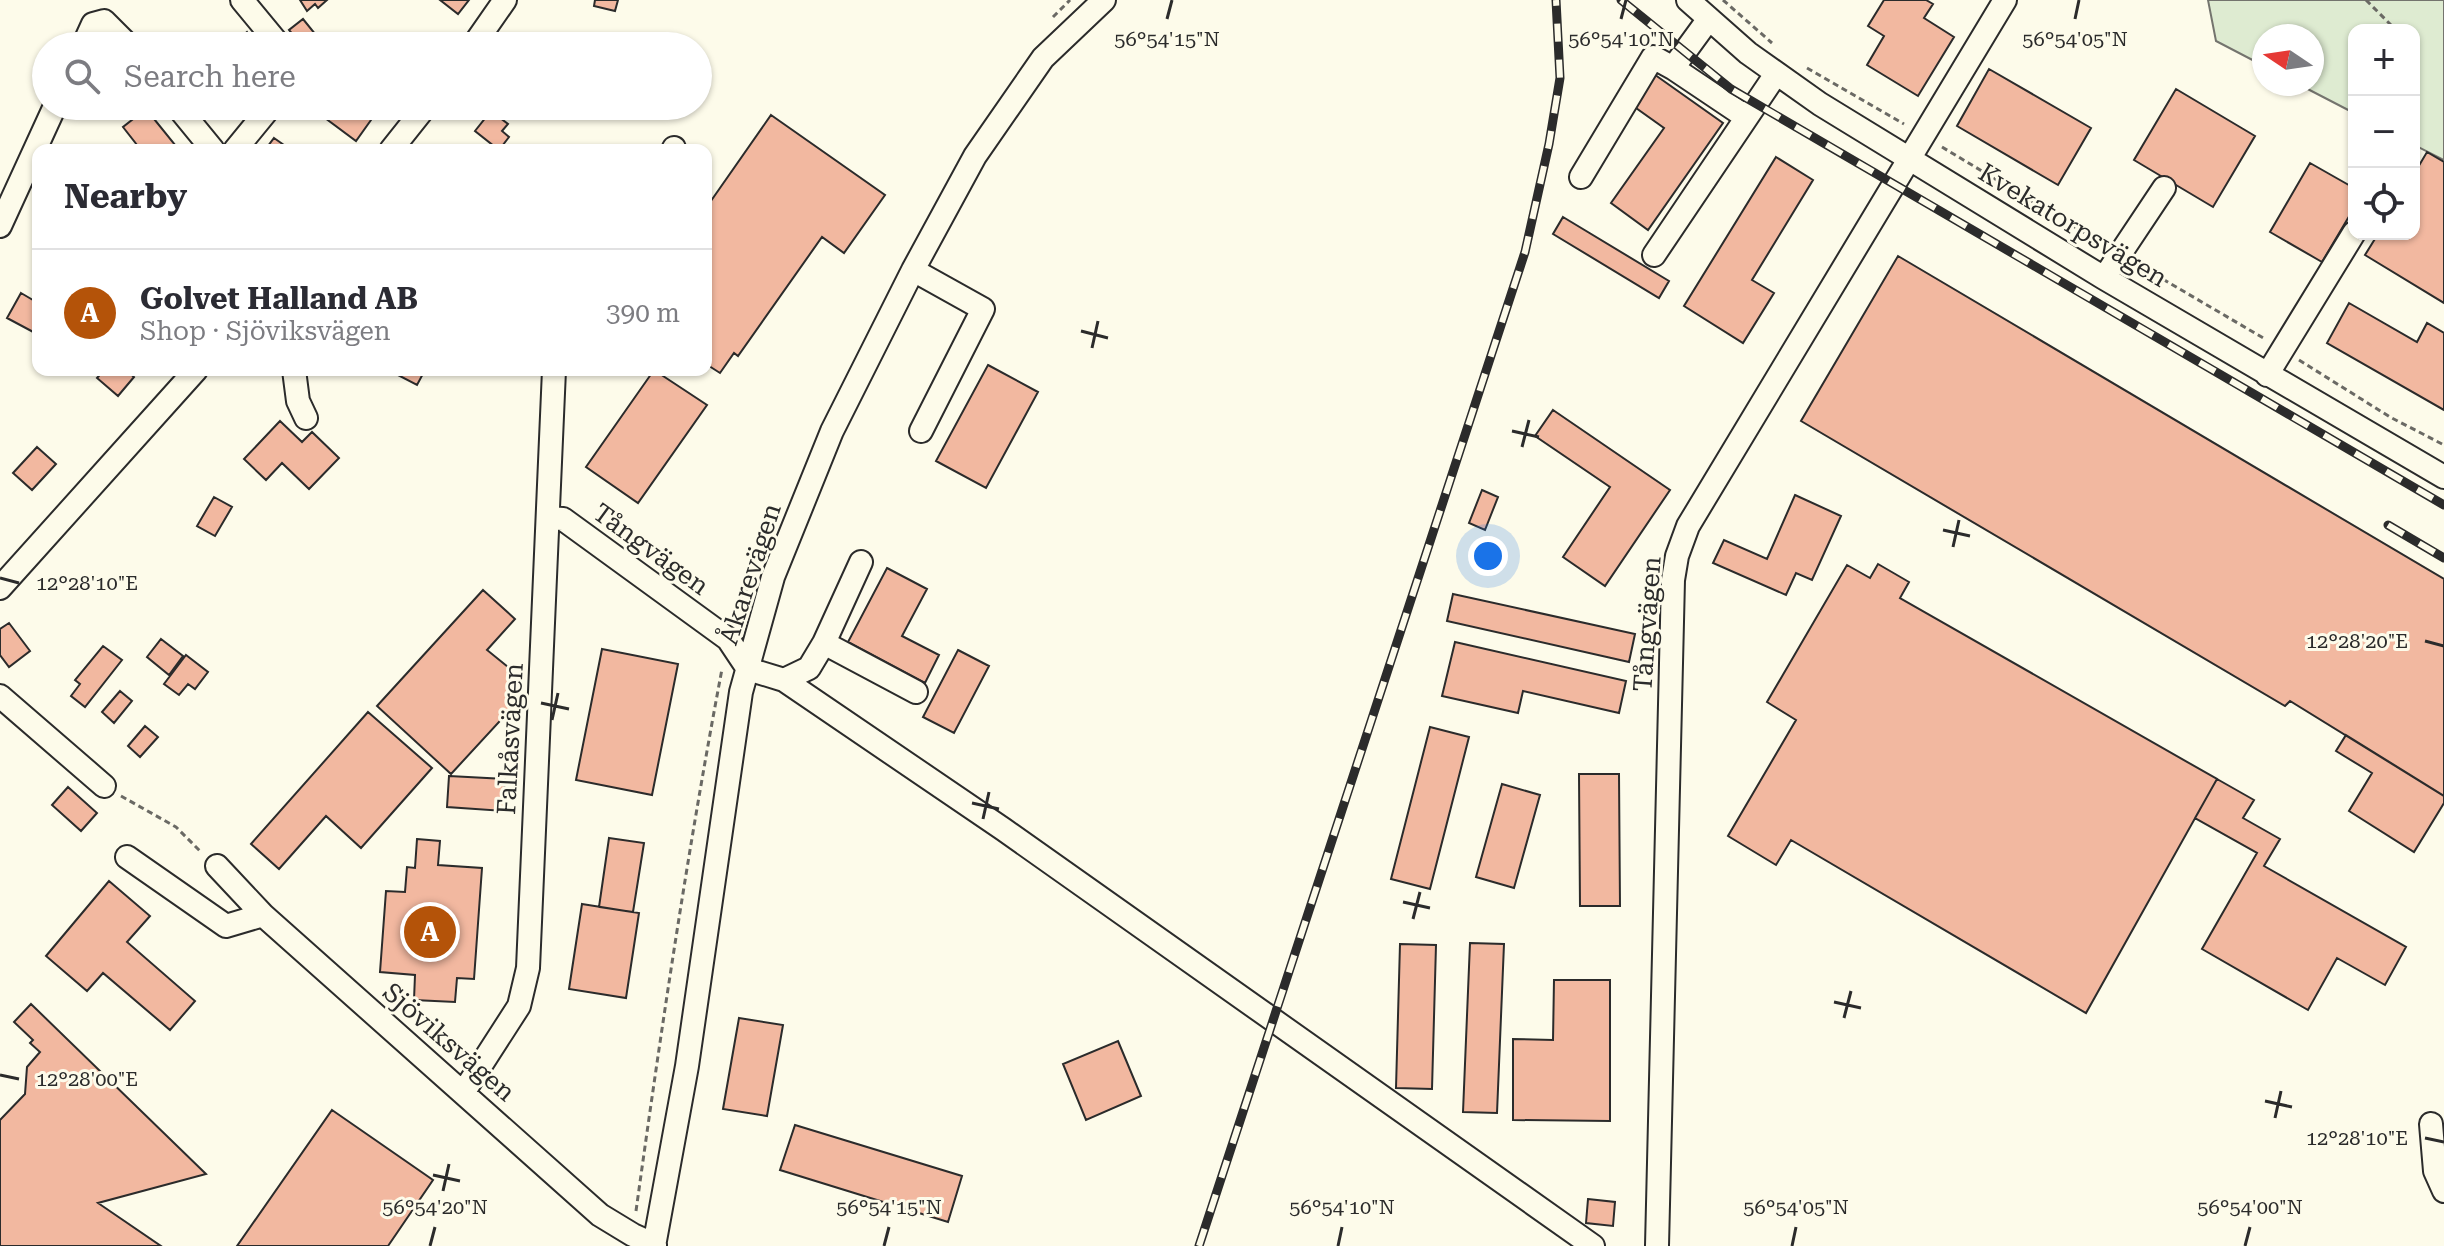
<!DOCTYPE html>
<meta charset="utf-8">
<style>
body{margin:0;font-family:"Roboto Serif",serif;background:#f2f2f3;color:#2b2b33}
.controls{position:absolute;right:24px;top:24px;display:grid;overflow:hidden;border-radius:16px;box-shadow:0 2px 6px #0004}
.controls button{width:72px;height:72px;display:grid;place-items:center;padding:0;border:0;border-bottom:2px solid #e1e1e2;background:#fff;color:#2b2b33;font:40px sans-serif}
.compass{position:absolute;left:2252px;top:24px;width:72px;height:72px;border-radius:50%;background:#fff;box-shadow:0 2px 6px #0004;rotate:283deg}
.you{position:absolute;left:1488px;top:556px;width:28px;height:28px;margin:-20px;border:6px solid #fff;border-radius:50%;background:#1a73e8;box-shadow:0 0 0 12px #1a73e833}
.badge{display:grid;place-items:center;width:52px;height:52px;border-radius:50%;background:#b45309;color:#fff;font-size:26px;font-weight:700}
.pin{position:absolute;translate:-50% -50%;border:4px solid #fff;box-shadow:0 2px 8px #0006}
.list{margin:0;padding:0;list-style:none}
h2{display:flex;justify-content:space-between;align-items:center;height:104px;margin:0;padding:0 32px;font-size:34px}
h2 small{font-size:26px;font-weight:400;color:#7c7c81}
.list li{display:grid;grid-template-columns:52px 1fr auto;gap:24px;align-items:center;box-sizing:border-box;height:128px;padding:0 32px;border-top:2px solid #e1e1e2}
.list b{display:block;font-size:30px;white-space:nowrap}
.list p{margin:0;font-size:26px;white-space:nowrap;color:#7c7c81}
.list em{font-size:26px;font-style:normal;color:#7c7c81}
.icon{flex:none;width:44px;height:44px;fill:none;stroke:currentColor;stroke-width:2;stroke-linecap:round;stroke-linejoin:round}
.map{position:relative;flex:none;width:2444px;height:1246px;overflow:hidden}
.search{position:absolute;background:#fff;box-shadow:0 2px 6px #0004;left:32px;top:32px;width:680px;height:88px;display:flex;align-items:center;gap:20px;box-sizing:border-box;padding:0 28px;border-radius:44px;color:#7c7c81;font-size:30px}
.panel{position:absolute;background:#fff;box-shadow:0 2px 6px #0004;left:32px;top:144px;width:680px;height:232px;border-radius:16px}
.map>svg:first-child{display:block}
.green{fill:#deebd1;stroke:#74746e;stroke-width:2}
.building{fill:#f2b8a0;stroke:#2b2b2b;stroke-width:2}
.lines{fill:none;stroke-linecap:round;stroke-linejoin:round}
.minor-casing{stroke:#2b2b2b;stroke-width:26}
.path{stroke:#6a6964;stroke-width:3;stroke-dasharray:6 4;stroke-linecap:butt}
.minor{stroke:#fdfbea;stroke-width:22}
.rail-casing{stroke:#2b2b2b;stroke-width:9}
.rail{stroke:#fdfbea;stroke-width:6;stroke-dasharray:18;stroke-linecap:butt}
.ticks{fill:none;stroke:#2b2b2b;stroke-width:3}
.labels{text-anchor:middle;stroke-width:6;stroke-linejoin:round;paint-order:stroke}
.street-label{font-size:26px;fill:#2b2b2b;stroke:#fdfbea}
.ticks-label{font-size:20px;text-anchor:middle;fill:#2b2b2b;stroke:#fdfbea;stroke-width:6;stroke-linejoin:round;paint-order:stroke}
</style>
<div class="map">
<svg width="2444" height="1246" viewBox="0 0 2444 1246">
<rect width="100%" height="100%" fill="#fdfbea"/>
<path class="green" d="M2208 0H2444V160L2414 145V30H2354V113L2298 84H2312V36H2264V66L2216 41Z"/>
<path class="building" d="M300 0H327L318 8 315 4 307 11Z
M440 0H469L458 14Z
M595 0H618L615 11 594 6Z
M1884 0H1926L1933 4 1924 18 1954 37 1918 96 1867 65 1884 36 1868 26Z
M303 19 316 35 302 46 289 30Z
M247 32 258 46H231Z
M535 34 549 35 548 46H534Z
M1989 69 2091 128 2058 185 1957 126Z
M1651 72 1723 123 1648 230 1611 203 1664 128 1629 103Z
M2176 89 2255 136 2213 207 2134 160Z
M327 106H353L371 120 356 141 321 115Z
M146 109 176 146 171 150H141L123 127Z
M491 111 508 124 502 131 509 137 499 150 475 131Z
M771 115 885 195 844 253 822 237 738 356 734 353 720 373 706 364V208Z
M274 138 291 150H265Z
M2427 152 2444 162V303L2365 255 2378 234H2414V174Z
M1776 157 1813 180 1752 280 1774 293 1743 343 1684 306Z
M2310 163 2354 188V208L2322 262 2270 232Z
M1563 217 1669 281 1659 298 1553 234Z
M1898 256 2444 579V796L2290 701 2285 706 1801 421Z
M21 293 38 303 37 334 7 318Z
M2349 303 2417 342 2427 323 2444 333V410L2327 343Z
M988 365 1038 392 986 488 936 461Z
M104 370H126L134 377 118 396 97 378Z
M395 370H425L417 385 394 373Z
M654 370 707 405 638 503 586 467Z
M1553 410 1670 490 1605 586 1563 557 1610 487 1535 436Z
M280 421 302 442 312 432 339 458 309 489 282 463 266 480 244 459Z
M37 447 56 464 32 490 13 473Z
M1482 490 1498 497 1485 530 1469 523Z
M1795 495 1841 516 1812 580 1796 573 1786 595 1713 563 1724 540 1767 559Z
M214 497 232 507 215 536 197 526Z
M1878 564 1909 582 1900 598 2217 779 2086 1013 1791 840 1776 865 1728 836 1796 720 1767 702 1847 565 1870 578Z
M887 568 927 589 902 636 939 655 925 683 848 642Z
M483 590 515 619 487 650 508 667 511 709 451 774 377 706Z
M1453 594 1635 634 1629 662 1447 621Z
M9 623 30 651 9 667 0 655V629Z
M161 639 183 656 169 675 147 657Z
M1455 642 1626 681 1619 713 1523 691 1518 713 1442 696Z
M103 646 122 660 85 707 71 696 80 684 75 680Z
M602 649 678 664 652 795 576 780Z
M958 650 989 666 954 733 923 717Z
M186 655 208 672 195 689 188 684 179 695 164 684Z
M120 691 132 701 114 723 102 712Z
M368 712 432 768 361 848 326 816 279 869 251 844Z
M145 726 158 737 140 757 128 746Z
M1430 727 1469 737 1430 889 1391 879Z
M2346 735 2444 796V803L2414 852 2349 811 2372 773 2336 751Z
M1579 774H1619L1620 906H1580Z
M449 776 505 779 504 811 447 807Z
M2217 779 2254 800 2243 818 2280 839 2264 866 2406 947 2385 985 2337 958 2308 1010 2202 949 2257 853 2195 818Z
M1502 784 1540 795 1514 888 1476 877Z
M68 787 97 813 81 831 52 805Z
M609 838 644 843 633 912 599 907Z
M417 839 440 841 438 865 482 868 474 979 457 978 455 1002 414 1000 415 975 380 972 386 891 405 892 407 867 415 868Z
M109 881 150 916 127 942 195 1001 170 1030 103 973 87 991 46 956Z
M582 904 639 913 626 998 569 989Z
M1470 943 1504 944 1497 1113 1463 1112Z
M1400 944 1436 945 1432 1089 1396 1088Z
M1554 980H1610V1121L1513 1120V1039L1553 1040Z
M31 1004 206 1174 98 1203 161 1246H0V1120L25 1094 27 1067 40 1052 30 1043 33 1040 14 1022Z
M739 1018 783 1025 767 1116 723 1109Z
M1118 1041 1141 1096 1086 1120 1063 1064Z
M332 1110 433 1180 388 1246H237Z
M795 1125 962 1176 948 1222 780 1170Z
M1588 1199 1615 1202 1613 1226 1586 1223Z"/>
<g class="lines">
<defs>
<path id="minor" d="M242 0 280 46
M1688 0 1748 53 1820 104 2104 278 2444 477
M83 46 93 24 104 21 129 46
M473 46 505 0
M1673 68 1746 117
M177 106 213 150
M235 150 271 106
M391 150 426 106
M673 150 674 148
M1581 177 1653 57 1673 68 1708 20
M0 226 55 106
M1654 255 1776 74
M913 270 983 309 921 431
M2104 278 2164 188
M294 370 298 401 306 418
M2267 375 2354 233
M548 518 563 519 728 639 748 669 784 680 1003 829 1593 1246
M0 588 196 370
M824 643 916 692
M784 680 809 668 824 643 861 562
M0 696 104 786
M127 857 226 926 263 915
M217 866 263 915 600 1215 633 1235 655 1245
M463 1093 519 1006 528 968 554 370
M2431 1124 2435 1171 2444 1191
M654 1246 687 1066 741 692 773 577 832 431 913 270 975 156 1043 58 1104 0
M1657 1246 1673 580 1677 556 1688 526 2005 0"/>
</defs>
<use href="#minor" class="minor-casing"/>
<path class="path" d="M1723 0 1772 43
M2366 0 2396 30
M1053 17 1070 0
M2414 67 2417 106 2414 115
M1807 68 1904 124
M1942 147 2103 244
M2137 264 2265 339
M2299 360 2390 417 2444 445
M735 620 747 589
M121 796 176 827 202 853
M636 1211C661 1030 688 849 722 669"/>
<use href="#minor" class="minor"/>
<defs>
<path id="rail" d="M1621 0 1731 89 2444 505
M2388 525 2444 558
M1199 1246 1525 252 1549 144 1560 78 1556 0"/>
</defs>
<use href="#rail" class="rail-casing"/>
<use href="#rail" class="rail"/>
</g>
<path class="ticks" d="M1167 19 1172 0M1621 19 1626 0M2075 19 2079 0M1081 331 1108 338M1092 348 1098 321M1512 431 1539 437M1522 447 1529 420M1943 530 1970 536M1953 547 1959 520M0 578 19 583M2425 641 2444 646M541 703 569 709M552 720 558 693M972 803 999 809M983 819 989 792M1403 902 1430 908M1413 919 1420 892M1834 1002 1861 1008M1844 1018 1851 991M0 1075 19 1079M2265 1101 2292 1107M2275 1118 2281 1091M2425 1138 2444 1142M433 1175 460 1181M443 1191 449 1164M430 1246 435 1227M884 1246 889 1227M1338 1246 1342 1227M1792 1246 1796 1227M2245 1246 2250 1227"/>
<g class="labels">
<g class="street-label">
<text transform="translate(2073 225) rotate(31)" y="9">Kvekatorpsvägen</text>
<text transform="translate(651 549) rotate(36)" y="9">Tångvägen</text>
<text transform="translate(750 574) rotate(-72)" y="9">Åkarevägen</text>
<text transform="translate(1647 624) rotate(-86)" y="9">Tångvägen</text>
<text transform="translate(510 739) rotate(-87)" y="9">Falkåsvägen</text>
<text transform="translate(449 1042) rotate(41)" y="9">Sjöviksvägen</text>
</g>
</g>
<g class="ticks-label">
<text x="1167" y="46">56°54'15"N</text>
<text x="1621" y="46">56°54'10"N</text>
<text x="2075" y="46">56°54'05"N</text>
<text x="87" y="590">12°28'10"E</text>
<text x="2357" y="648">12°28'20"E</text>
<text x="87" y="1086">12°28'00"E</text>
<text x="2357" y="1145">12°28'10"E</text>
<text x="435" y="1214">56°54'20"N</text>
<text x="889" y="1214">56°54'15"N</text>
<text x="1342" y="1214">56°54'10"N</text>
<text x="1796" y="1214">56°54'05"N</text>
<text x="2250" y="1214">56°54'00"N</text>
</g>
</svg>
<div class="controls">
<button>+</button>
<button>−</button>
<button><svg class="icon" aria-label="locate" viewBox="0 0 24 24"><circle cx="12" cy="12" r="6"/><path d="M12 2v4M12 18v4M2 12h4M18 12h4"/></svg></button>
</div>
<svg class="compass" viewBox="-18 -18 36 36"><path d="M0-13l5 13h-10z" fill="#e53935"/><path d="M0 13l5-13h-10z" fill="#7c7c81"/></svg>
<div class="you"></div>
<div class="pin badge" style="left:430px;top:932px">A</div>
<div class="search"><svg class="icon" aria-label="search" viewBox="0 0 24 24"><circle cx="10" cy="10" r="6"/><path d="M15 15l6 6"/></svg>Search here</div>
<section class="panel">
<h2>Nearby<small></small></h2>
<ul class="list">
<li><span class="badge">A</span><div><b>Golvet Halland AB</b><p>Shop · Sjöviksvägen</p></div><em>390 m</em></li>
</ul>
</section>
</div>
